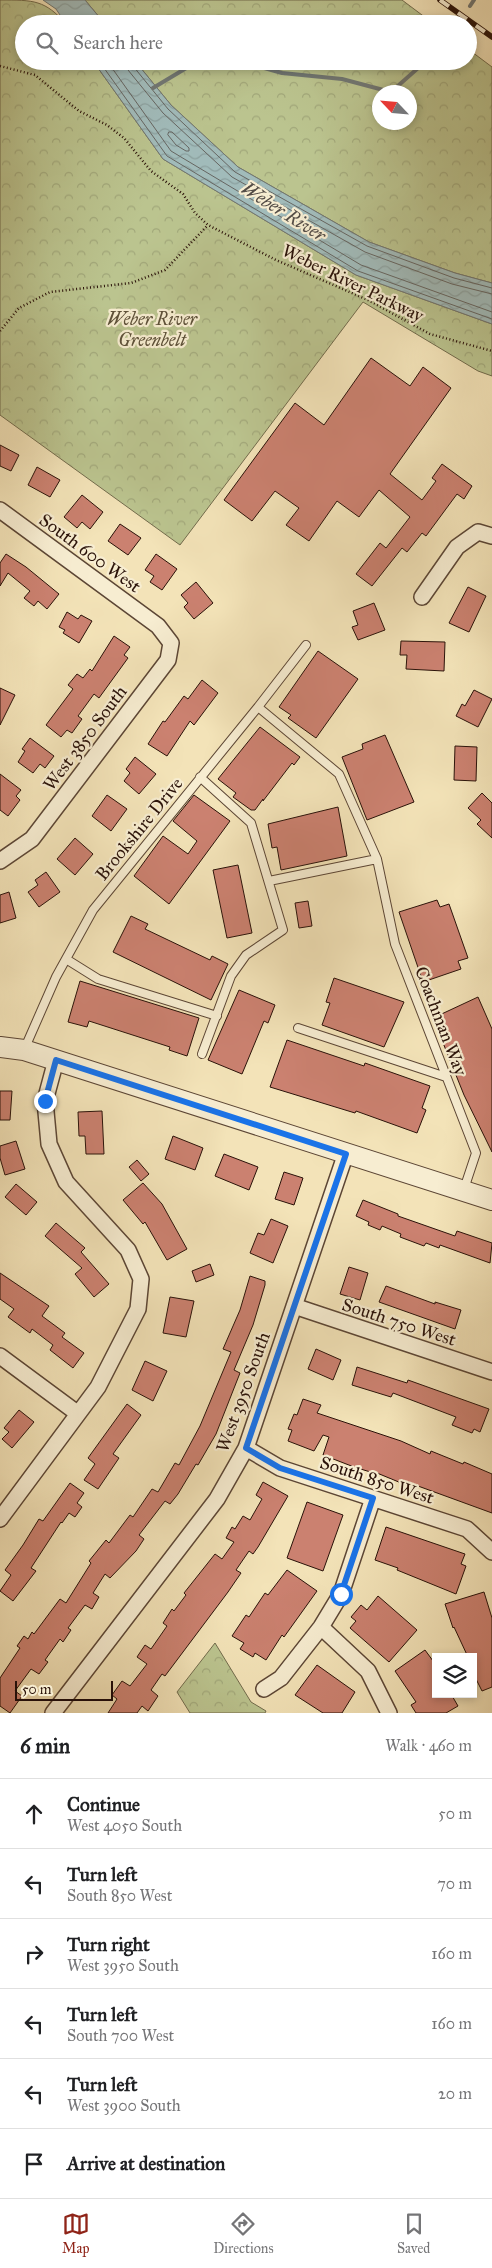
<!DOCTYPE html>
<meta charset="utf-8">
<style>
body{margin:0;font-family:"IM FELL Great Primer",serif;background:#f2f2f2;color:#202124}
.controls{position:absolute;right:15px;bottom:15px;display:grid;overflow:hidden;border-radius:0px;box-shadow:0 2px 8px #0003}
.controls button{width:45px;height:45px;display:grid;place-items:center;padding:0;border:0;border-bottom:1px solid #e0e0e0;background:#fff;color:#202124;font:25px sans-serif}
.compass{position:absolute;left:372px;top:85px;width:45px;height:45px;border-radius:50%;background:#fff;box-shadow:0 2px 8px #0003;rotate:296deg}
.scale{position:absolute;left:15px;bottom:12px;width:98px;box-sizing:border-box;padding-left:5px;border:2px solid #2a1209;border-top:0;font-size:14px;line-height:18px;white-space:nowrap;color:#2a1209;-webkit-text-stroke:4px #f7edd1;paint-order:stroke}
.stop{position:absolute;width:15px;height:15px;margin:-11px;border:4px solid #1a73e8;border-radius:50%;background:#fff}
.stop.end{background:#1a73e8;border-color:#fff;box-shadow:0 1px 5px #0008}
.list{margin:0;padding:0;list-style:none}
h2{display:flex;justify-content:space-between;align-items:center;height:65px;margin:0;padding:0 20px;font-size:21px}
h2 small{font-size:16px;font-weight:400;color:#757577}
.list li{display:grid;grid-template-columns:32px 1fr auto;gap:15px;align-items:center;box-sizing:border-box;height:70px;padding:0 20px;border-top:1px solid #e0e0e0}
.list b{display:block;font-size:19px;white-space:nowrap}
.list p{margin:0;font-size:16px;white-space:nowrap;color:#757577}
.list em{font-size:16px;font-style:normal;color:#757577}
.icon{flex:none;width:28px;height:28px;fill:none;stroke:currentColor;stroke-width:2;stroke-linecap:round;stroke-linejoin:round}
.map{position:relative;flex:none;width:492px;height:1713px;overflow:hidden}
.search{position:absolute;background:#fff;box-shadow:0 2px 8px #0003;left:15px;right:15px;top:15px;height:55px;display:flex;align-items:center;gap:12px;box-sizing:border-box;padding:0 18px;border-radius:28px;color:#757577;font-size:19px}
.sheet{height:485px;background:#fff}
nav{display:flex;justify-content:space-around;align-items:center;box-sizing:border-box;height:70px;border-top:1px solid #e0e0e0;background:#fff;font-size:14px;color:#757577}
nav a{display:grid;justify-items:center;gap:2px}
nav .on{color:#8f2418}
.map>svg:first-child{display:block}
.forest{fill:url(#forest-crowns);stroke:#726b4c;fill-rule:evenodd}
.water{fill:url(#water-waves);stroke:#717773}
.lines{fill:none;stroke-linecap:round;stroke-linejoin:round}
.shore{stroke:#666662;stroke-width:1}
.stream{stroke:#717773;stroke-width:4}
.building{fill:#cb8170;stroke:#2a1209}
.service-casing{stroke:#5c4635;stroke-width:10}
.minor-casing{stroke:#5c4635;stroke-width:18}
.tertiary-casing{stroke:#5c4635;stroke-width:22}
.path{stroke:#2a1209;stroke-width:2.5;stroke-dasharray:1 2.5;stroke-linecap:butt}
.service{stroke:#f7edd1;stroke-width:8}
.minor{stroke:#f7edd1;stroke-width:15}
.tertiary{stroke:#f7edd1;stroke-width:20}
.rail-casing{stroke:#2a1209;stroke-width:5.5}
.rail{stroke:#f7edd1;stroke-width:4;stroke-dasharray:11;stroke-linecap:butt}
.route{stroke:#1a73e8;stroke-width:6}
.labels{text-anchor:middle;stroke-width:4.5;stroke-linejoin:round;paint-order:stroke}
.street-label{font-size:18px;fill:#2a1209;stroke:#f7edd1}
.park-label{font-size:18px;font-style:italic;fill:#5d5038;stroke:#f7edd1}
.water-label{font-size:19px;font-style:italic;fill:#544d47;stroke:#f7edd1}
</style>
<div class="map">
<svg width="492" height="1713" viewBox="0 0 492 1713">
<defs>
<pattern id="forest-crowns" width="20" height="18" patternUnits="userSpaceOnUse" patternTransform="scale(1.25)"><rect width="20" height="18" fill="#bbc48f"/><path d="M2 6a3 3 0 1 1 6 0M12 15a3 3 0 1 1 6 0" fill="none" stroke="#a1a77a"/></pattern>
<pattern id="water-waves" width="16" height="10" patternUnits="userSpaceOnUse" patternTransform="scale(1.25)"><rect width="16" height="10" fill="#a1bbba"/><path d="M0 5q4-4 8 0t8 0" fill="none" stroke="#8ba09f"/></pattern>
</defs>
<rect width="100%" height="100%" fill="#f3e3b8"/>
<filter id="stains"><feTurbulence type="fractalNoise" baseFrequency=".004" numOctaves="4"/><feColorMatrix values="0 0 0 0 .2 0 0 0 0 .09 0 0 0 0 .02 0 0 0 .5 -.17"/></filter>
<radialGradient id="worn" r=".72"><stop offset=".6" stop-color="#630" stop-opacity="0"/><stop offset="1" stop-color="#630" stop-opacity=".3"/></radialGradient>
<path class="forest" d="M0 0C34 0 45 0 66 24H24V61H93L163 159 356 275 492 324V376L478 371 363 302 180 545 0 415Z
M85 0H402L434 24H105Z
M468 49 492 67V283L455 273 369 242 238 167 171 105 135 61H468ZM380 92H410V122H380Z
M215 1643 251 1702 266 1711 265 1713H190L177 1692Z"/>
<path class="water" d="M43 0H85L105 24H66L56 9Z
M93 61H135L171 105 238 167 369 242 455 273 492 283V324L356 275 163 159Z"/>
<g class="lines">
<path class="shore" d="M99 61 167 156 358 271 492 319
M107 61 171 151 361 265 492 312
M125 61 128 70 163 113 232 177 365 252 452 284 492 294
M132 61 133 66 168 109 235 172 367 246 454 278 492 288
M169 132H172L189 148V151H186L176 145 168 135Z"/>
<path class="stream" d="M470 6 474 0
M239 61 282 73 342 79 391 92 426 61
M153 88 198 61"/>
</g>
<path class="building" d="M371 358 410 386 423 367 451 388 390 474 422 500 436 481 432 478 442 464 472 486 464 499 457 494 426 536 422 533 407 552 402 548 372 586 356 574 380 543 386 548 410 517 379 490 359 517 337 501 309 541 286 525 299 508 275 491 252 521 224 500 295 403 324 425Z
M0 445 19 455 11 471 0 466Z
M37 467 60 480 50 497 28 485Z
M82 495 103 512 90 529 82 522 77 528 64 517Z
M120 524 141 538 128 555 108 541Z
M6 554 26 567 59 594 47 609 38 601 34 606 24 598 30 591 8 573 0 586V563Z
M156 554 177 569 162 590 150 582 154 576 145 570Z
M196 582 213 603 194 619 184 607 188 603 181 595Z
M468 587 486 596 469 632 449 623Z
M374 603 385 630 358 640 352 627 358 625 353 611Z
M67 612 78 619 81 615 92 621 79 643 63 633 65 630 59 627Z
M114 636 130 647 124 655 128 658 99 698 94 694 78 716 82 719 72 733 67 730 61 737 46 725 73 689 68 685 77 674 83 678 90 669 92 671Z
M401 641 445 642 444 671 406 669 407 655H400Z
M318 651 358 679 316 738 288 718 291 715 279 707Z
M202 680 218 693 194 725 190 721 167 756 148 744 163 721 165 722 184 696 188 699Z
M0 688 15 695 0 725Z
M474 690 492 699 478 727 456 716 462 704 465 706Z
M260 727 300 757 294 765 292 763 263 801V799L255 810H251L233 797 236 793 218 779Z
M385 735 414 802 367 820 342 757 363 749 362 744Z
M30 738 54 756 45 768 40 764 33 773 18 762 25 751 22 749Z
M455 746 477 747 476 781 454 780Z
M135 757 156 774 139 794 124 781 130 773 126 769Z
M0 774 21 790 16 796 20 800 8 816 0 810Z
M482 793 492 803V838L477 824 481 820 468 808Z
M107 795 127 809 111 831 92 816Z
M194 795 230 821 169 904 134 876 163 836 188 854 197 841 173 821Z
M338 807 347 856 281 870 277 847 272 848 268 824Z
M75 838 93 854 75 875 57 859Z
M238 865 252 933 227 938 213 870Z
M46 872 60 892 39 907 28 892 38 885 35 880Z
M9 892 16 918 0 923V895Z
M437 900 440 907 449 904 468 958 458 961 461 969 423 982 399 912Z
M308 901 312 926 299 928 295 903Z
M131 916 148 924 145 929 210 960 212 956 228 964 211 1000 113 952Z
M334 978 404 1002 384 1047 322 1025 330 1003 326 1002Z
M80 981 199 1018 187 1056 169 1050 170 1047 89 1021 87 1027 68 1022Z
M239 990 275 1005 268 1023 264 1021 242 1074 208 1060Z
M478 997 492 1029V1152L464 1095 433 1018Z
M287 1040 364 1066 365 1063 430 1086 422 1108 426 1110 417 1133 356 1111 355 1113 270 1087Z
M0 1091H12L10 1120H0Z
M102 1111 104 1154H86L85 1136H79L78 1112Z
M173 1136 203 1148 195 1170 165 1159Z
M16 1141 25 1169 5 1175 0 1158V1146Z
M224 1154 258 1167 249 1190 215 1176Z
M137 1160 149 1174 141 1181 129 1167Z
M284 1172 303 1178 294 1205 275 1199Z
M143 1183 162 1204 187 1249 167 1260 145 1222 143 1224 123 1200Z
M16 1184 37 1202 26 1215 5 1197Z
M363 1200 398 1214V1216L455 1236 457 1231 492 1243 490 1263 440 1245 439 1248 426 1243 424 1246 400 1237 401 1234 382 1226 380 1230 368 1225 369 1222 356 1216Z
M271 1219 288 1226 273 1263 250 1253 258 1233 264 1235Z
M56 1223 85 1248 81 1252 109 1284 94 1297 75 1274 82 1268 45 1236Z
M210 1264 214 1275 196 1282 192 1271Z
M349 1267 368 1273 360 1300 340 1294Z
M0 1273 49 1306 42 1316 65 1333 62 1337 84 1353 73 1368 50 1350 53 1345 32 1329 30 1333 8 1317 14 1309 0 1299Z
M250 1276 265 1281V1285L253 1325 234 1370 240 1373 216 1434 198 1465 196 1464 178 1494 170 1504 165 1501 139 1535 144 1539 136 1551 110 1578 105 1574 93 1593 99 1597 92 1609 85 1605 68 1628 71 1630 63 1642 60 1639 45 1660 48 1662 39 1674 31 1669 15 1691 22 1696 10 1713 0 1706V1678L20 1648 17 1646 24 1636 28 1639 32 1632 34 1634 60 1599 66 1603 91 1563 89 1561 106 1540 109 1543 130 1515 133 1517 152 1489 158 1492 175 1463 179 1465 200 1426 231 1352 223 1349 240 1310Z
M386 1286 435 1304V1302L461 1310 455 1329 379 1302Z
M170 1297 194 1301 186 1337 163 1333Z
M316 1349 341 1360 333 1380 308 1369Z
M145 1361 167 1371 153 1401 132 1390Z
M357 1367 407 1383 408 1380 489 1409 480 1432 474 1429 472 1433 452 1425 456 1417 393 1393 391 1397 352 1385Z
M303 1399 321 1405 317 1413 401 1441 430 1454 431 1451 463 1464 464 1462 492 1474V1513L407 1482 406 1485 377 1473V1474L354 1467 323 1455 329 1437 323 1435 314 1451 288 1441 292 1430 288 1429 294 1414 297 1415Z
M127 1404 141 1415 113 1454 119 1458 98 1489 84 1480 95 1464 88 1458Z
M19 1410 34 1422 12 1448 2 1439 9 1432 4 1428Z
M263 1482 288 1496 258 1547 253 1554 249 1551 236 1570 241 1573 228 1592 165 1676 162 1674 151 1690 158 1696 148 1711 142 1706 137 1713H108L117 1699 112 1695 122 1681 130 1686 147 1664 137 1657 145 1645 151 1649 167 1626 163 1623 172 1609 174 1611 186 1595 184 1593 215 1554 222 1559 234 1542 226 1538 232 1527 235 1529 243 1516 250 1520 262 1499 256 1495Z
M70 1483 84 1493 77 1503 82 1507 75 1517 69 1513 62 1523 61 1522 31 1568 36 1571 13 1601 0 1591 11 1575 5 1570 23 1545 39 1519 43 1521Z
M307 1502 343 1515 323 1571 287 1558Z
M386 1527 465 1554 461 1564 466 1566 456 1594 397 1570 398 1568 375 1560Z
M287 1570 317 1591 284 1637 282 1635 266 1660 255 1653 253 1657 240 1649 244 1643 232 1636 246 1615 249 1617 265 1593 268 1595Z
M484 1592 492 1618V1687L482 1691 473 1673V1657H468L454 1627 453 1628 445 1604Z
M378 1596 417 1630 389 1662 350 1628 356 1621 351 1617 361 1605 367 1610Z
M425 1650 436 1665V1694H451L458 1706 446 1713H416L411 1705 416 1702 395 1671Z
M317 1665 355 1692 342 1713H323L295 1695Z"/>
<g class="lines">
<defs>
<path id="service" d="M258 707 339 774 377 859 395 944 476 1153 464 1189
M200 777 251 823 283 930 246 955 231 976 202 1054
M269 881 377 859
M66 959 98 979 217 1016
M298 1028 446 1077
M24 1050 56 977 93 910 258 707 306 645"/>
<path id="minor" d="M0 510 158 626 171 643 168 660 32 839 0 861
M422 597 457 547 478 532 492 536
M294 1306 492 1372
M0 1356 77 1413
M246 1448 280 1468 467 1529 492 1552
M0 1519 98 1387 138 1309 141 1279 128 1250 66 1182 49 1144 45 1101 56 1060
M321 1627 368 1671 389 1713
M264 1689 281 1678 321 1627 341 1594 373 1498
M53 1713 217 1499 246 1448 346 1153"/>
<path id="tertiary" d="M0 1047 24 1050 492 1200"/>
</defs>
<use href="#service" class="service-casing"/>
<use href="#minor" class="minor-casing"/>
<use href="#tertiary" class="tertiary-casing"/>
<path class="path" d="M0 66 35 75 79 111 107 125 124 138 151 171 183 194 195 213 208 225 276 260 368 300 430 334 492 351
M0 331 19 308 50 292 131 283 165 270 208 225"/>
<use href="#service" class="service"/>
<use href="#minor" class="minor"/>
<use href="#tertiary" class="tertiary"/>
<defs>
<path id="rail" d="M440 0 492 37"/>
</defs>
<use href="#rail" class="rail-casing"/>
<use href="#rail" class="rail"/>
</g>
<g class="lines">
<path class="route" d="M45 1101 56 1060 346 1154 246 1448 280 1468 373 1498 341 1594"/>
</g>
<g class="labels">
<g class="street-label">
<text transform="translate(353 283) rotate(26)" y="6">Weber River Parkway</text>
<text transform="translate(90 553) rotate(36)" y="6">South 600 West</text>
<text transform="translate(85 738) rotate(-53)" y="6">West 3850 South</text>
<text transform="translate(139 829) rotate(-51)" y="6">Brookshire Drive</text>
<text transform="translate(441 1021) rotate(69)" y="6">Coachman Way</text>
<text transform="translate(399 1322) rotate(18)" y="6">South 750 West</text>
<text transform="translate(243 1392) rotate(-70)" y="6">West 3950 South</text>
<text transform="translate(377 1480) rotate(18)" y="6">South 850 West</text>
</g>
<g class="park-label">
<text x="152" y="325">Weber River<tspan x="152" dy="21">Greenbelt</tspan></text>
</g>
<g class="water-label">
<text transform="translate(284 211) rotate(32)" y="7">Weber River</text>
</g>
</g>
<rect width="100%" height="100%" filter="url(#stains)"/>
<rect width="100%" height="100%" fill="url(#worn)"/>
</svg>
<div class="controls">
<button><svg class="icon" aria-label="layers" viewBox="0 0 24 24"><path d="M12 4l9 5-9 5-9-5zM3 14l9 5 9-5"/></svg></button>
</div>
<svg class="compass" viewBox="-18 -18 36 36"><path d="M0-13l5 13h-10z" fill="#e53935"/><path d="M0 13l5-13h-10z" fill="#757577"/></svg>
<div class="scale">50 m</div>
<div class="stop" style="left:341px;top:1594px"></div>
<div class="stop end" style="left:45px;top:1101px"></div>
<div class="search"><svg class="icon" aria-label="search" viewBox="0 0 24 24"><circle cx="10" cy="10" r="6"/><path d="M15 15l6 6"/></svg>Search here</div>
</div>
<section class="sheet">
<h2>6 min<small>Walk · 460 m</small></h2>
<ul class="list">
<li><svg class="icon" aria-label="ahead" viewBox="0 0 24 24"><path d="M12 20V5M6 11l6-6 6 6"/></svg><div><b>Continue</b><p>West 4050 South</p></div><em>50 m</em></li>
<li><svg class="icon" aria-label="left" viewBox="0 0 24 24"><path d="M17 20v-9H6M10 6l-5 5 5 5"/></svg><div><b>Turn left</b><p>South 850 West</p></div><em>70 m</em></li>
<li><svg class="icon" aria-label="right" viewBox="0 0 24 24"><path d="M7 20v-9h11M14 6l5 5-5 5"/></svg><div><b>Turn right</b><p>West 3950 South</p></div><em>160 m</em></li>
<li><svg class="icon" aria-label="left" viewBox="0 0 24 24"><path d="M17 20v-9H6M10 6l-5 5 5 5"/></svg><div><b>Turn left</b><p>South 700 West</p></div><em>160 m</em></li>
<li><svg class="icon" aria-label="left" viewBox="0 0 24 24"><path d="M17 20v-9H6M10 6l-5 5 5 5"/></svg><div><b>Turn left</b><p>West 3900 South</p></div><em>20 m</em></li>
<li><svg class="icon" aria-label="arrive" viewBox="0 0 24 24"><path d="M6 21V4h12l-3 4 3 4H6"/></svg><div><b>Arrive at destination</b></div></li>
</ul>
</section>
<nav>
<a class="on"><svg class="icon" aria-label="map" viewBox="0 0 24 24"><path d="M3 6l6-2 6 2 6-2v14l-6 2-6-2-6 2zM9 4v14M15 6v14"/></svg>Map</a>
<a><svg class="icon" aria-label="directions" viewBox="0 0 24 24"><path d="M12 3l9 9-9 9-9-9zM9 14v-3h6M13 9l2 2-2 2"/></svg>Directions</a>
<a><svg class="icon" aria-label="saved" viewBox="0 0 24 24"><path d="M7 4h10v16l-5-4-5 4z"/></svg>Saved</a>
</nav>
